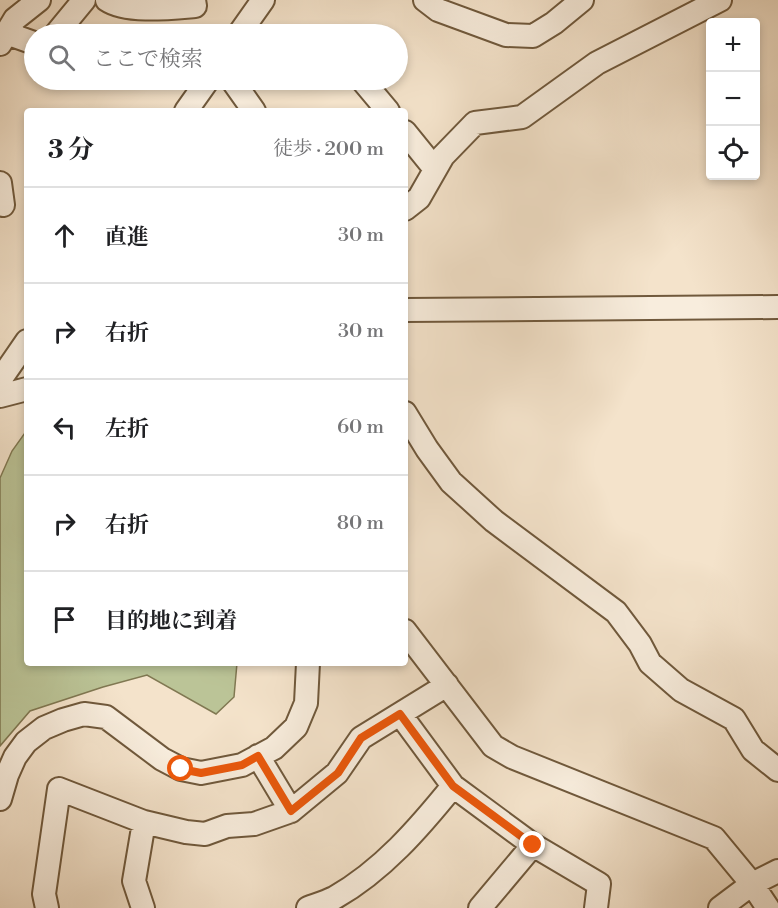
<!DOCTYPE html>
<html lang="ja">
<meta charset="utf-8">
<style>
body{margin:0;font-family:"Libre Bodoni","Noto Serif JP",serif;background:#f2f2f2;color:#202124}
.controls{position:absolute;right:18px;top:18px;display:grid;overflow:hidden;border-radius:6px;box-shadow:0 3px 9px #0003}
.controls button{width:54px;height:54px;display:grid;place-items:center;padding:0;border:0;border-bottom:2px solid #e0e0e0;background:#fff;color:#202124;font:30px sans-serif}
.stop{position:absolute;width:18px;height:18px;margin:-14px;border:4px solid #ea580c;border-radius:50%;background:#fff}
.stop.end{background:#ea580c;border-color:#fff;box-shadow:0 2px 6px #0008}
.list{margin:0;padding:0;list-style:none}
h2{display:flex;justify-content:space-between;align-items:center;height:78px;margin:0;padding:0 24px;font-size:26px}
h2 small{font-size:20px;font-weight:400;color:#757577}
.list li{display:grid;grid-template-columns:39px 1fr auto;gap:18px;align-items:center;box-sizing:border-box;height:96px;padding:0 24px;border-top:2px solid #e0e0e0}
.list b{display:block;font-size:22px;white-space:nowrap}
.list em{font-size:20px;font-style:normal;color:#757577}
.icon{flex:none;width:33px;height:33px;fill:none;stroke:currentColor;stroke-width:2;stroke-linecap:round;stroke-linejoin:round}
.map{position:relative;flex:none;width:778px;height:908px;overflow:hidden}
.search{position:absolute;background:#fff;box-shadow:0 3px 9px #0003;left:24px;top:24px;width:384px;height:66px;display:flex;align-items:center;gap:15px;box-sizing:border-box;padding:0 21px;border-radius:33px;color:#757577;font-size:22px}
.panel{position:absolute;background:#fff;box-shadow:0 3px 9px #0003;left:24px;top:108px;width:384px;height:558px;border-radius:6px}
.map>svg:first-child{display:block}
.green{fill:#bbc497;stroke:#807852;stroke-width:1.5}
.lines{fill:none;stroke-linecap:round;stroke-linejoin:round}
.minor-casing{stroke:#70593c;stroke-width:26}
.minor{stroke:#f8eddd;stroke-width:22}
.route{stroke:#ea580c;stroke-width:8}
</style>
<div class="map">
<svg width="778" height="908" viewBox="0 0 778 908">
<rect width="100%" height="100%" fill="#f4e3cb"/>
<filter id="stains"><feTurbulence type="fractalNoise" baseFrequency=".00333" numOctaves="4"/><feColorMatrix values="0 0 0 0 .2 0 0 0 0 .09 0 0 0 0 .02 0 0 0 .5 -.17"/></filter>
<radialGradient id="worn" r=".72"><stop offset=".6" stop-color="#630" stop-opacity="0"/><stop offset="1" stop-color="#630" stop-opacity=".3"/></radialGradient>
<path class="green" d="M27 430V663H237L234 697 216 714 147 675 103 687 30 711 0 746V478L12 451Z"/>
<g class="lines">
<defs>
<path id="minor" d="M107 0C126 13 171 8 195 6L194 0
M425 0 438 10 506 35 533 36 554 23 582 0
M6 33 34 43
M56 34 84 0
M239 34 263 0
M0 44 15 19 39 0
M232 80 254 111
M362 80 388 111
M186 111 208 80
M405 132 435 169
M0 183 3 205
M405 209 419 198 443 156 475 123 522 117 597 63 720 0
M405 310 778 307
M0 380 27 341
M0 396 27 389
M405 413 427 449 451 482 494 521 616 612 640 644 650 663 681 690 734 719 753 750 778 770
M405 631 493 746 512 757 714 838 752 884 768 908
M400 714 453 786 533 845 599 884 596 908
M258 756 291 811 337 773 361 738 447 685
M0 799 7 775 15 757 26 742 44 728 63 720 84 714 106 717 162 759 181 769 201 773 242 765 274 748 296 727 306 703 308 663
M47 908 44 894 59 789 144 822
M143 908 134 881 144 822 186 832 205 834 227 826 254 824 291 811
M308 908C316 905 326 902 334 898 382 871 419 828 453 786
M480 908 533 845
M720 908 752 884 778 871"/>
</defs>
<use href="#minor" class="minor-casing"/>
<use href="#minor" class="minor"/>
</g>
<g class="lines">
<path class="route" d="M181 769 201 773 242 765 258 756 291 811 338 773 361 738 400 714 453 786 533 845"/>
</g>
<rect width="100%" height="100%" filter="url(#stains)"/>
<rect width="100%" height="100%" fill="url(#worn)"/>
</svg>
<div class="controls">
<button>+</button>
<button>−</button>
<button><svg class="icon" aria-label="locate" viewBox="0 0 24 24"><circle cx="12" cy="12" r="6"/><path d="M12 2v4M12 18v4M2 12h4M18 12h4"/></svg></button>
</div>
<div class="stop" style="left:181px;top:769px"></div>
<div class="stop end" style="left:533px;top:845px"></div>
<div class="search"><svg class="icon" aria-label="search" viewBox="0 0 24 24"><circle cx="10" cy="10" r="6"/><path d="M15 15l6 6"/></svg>ここで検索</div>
<section class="panel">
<h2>3 分<small>徒歩 · 200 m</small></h2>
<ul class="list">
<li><svg class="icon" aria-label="ahead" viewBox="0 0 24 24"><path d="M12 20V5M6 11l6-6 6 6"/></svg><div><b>直進</b></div><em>30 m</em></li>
<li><svg class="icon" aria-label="right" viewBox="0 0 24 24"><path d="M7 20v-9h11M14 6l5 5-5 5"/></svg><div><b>右折</b></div><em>30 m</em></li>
<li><svg class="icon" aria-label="left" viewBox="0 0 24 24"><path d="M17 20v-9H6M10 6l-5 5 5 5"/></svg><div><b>左折</b></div><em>60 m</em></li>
<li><svg class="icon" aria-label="right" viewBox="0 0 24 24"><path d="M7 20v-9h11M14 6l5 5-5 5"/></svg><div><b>右折</b></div><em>80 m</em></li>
<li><svg class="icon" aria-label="arrive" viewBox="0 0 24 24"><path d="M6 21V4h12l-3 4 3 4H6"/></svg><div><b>目的地に到着</b></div></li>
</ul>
</section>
</div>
